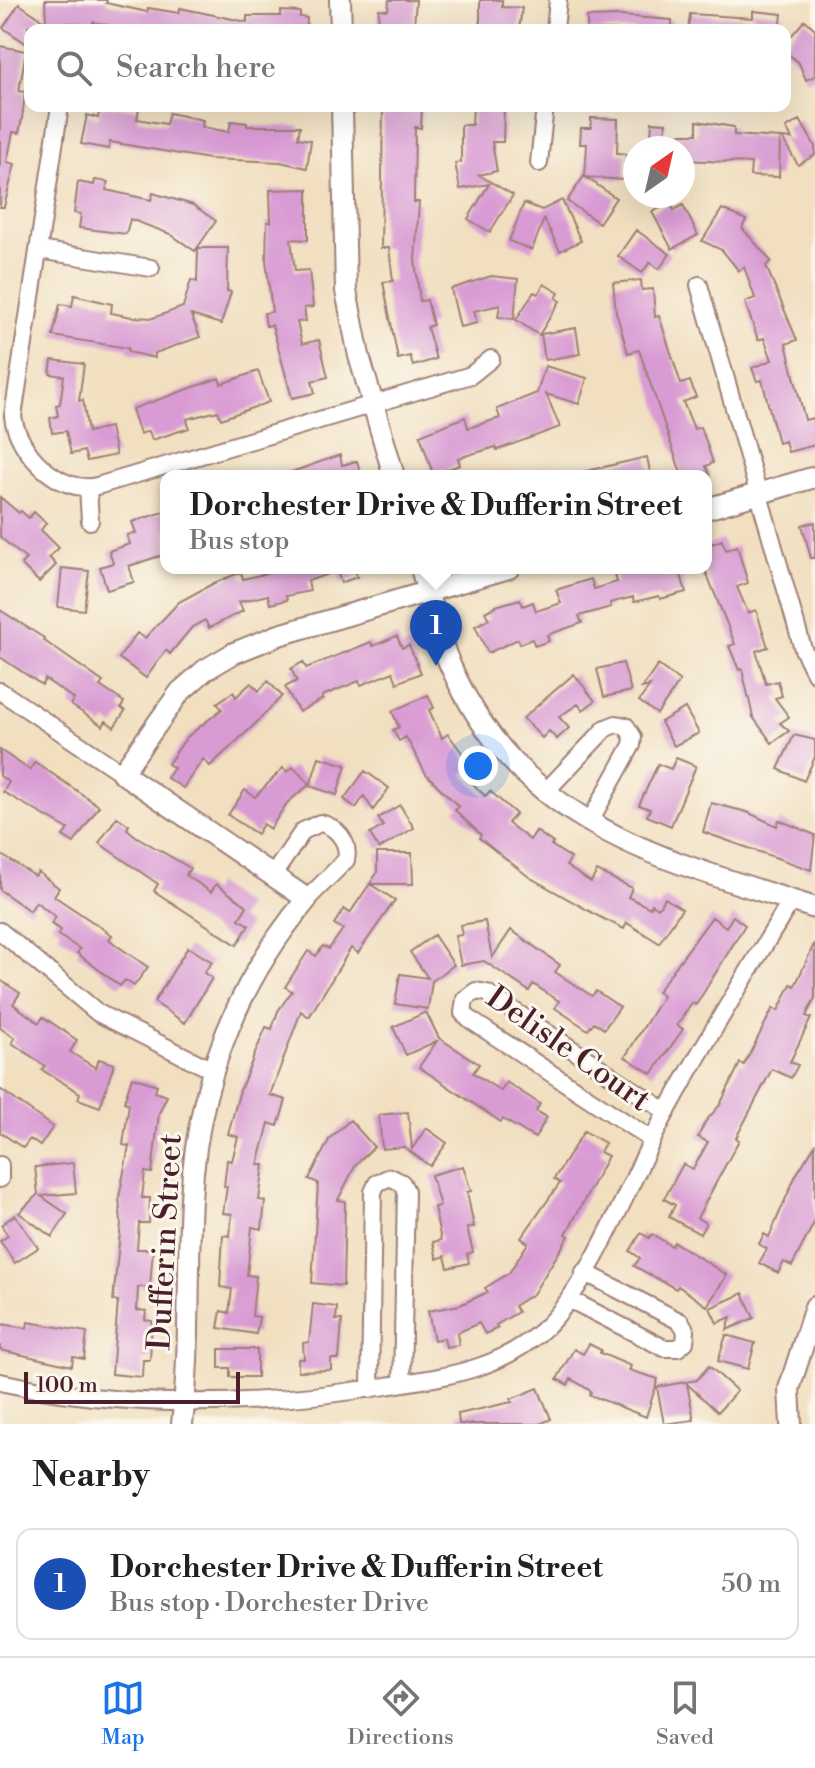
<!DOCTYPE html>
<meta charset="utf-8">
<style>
body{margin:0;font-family:"Libre Bodoni",serif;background:#f6f6f6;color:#202124}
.compass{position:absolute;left:623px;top:136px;width:72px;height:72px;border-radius:50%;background:#fff;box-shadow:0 8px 32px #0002;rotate:34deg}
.scale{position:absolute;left:24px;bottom:20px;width:216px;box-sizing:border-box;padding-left:8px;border:4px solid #4a1f2b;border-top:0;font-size:22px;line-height:28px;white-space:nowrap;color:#4a1f2b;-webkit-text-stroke:6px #fbf7ec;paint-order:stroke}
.you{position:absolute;left:478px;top:766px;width:28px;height:28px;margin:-20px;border:6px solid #fff;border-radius:50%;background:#1a73e8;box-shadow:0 0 0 12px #1a73e833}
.badge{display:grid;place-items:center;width:52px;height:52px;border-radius:50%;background:#1a73e8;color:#fff;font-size:26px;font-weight:700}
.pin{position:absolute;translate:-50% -66px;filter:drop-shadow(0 2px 4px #0008)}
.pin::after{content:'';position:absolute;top:42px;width:28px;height:24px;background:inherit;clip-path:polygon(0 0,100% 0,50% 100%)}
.popup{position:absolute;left:160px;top:470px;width:552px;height:104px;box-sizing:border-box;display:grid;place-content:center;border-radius:16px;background:#fff;filter:drop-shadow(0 2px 6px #0005);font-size:26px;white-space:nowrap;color:#757577}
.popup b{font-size:30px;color:#202124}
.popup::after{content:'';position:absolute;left:50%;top:100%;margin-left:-16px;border:16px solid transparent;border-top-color:#fff}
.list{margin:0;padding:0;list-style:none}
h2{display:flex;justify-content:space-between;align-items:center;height:104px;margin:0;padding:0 32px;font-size:34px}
h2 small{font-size:26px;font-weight:400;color:#757577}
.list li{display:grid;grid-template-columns:52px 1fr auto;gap:24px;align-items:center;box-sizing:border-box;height:112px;margin:0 16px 16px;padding:0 16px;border:2px solid #e0e0e0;border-radius:16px}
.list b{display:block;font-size:30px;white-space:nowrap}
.list p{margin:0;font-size:26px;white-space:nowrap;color:#757577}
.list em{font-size:26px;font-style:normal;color:#757577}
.icon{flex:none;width:44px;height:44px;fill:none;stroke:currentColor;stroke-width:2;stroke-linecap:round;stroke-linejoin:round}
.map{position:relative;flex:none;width:815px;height:1424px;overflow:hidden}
.search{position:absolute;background:#fff;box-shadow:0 8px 32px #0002;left:24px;right:24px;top:24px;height:88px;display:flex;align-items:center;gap:20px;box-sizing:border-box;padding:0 28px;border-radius:16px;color:#757577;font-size:30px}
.sheet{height:232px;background:#fff}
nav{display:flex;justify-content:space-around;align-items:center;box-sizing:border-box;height:112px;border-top:2px solid #e0e0e0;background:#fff;font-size:22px;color:#757577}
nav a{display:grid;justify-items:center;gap:4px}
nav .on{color:#1a73e8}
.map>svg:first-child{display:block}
.building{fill:#d99bd4}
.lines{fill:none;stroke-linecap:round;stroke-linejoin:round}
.minor-casing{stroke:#9e7f76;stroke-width:20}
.tertiary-casing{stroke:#9e7f76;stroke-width:24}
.minor{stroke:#fff;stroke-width:16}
.tertiary{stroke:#fff;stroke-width:20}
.labels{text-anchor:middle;stroke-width:6;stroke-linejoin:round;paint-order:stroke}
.street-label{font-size:32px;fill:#4a1f2b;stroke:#fbf7ec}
</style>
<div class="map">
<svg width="815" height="1424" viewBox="0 0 815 1424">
<rect width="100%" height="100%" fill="#fbf7ec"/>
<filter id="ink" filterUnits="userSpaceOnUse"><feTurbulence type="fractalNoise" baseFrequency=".0125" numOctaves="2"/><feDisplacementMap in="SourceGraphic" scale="16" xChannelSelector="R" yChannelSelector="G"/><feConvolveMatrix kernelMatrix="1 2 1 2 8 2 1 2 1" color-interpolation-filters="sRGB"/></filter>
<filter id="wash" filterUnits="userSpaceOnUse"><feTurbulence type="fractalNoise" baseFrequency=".006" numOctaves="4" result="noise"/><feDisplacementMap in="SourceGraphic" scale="32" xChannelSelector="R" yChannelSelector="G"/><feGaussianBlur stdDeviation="1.8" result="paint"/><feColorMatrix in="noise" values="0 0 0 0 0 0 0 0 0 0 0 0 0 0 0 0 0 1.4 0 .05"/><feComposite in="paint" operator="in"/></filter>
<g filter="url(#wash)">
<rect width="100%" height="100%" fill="#f1dfc0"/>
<g id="blocks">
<path class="building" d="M45 0H107L106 3 147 12 148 8 179 13 180 8 247 22V16H281V11L300 12V17L307 18 306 30H129L93 22 92 27 73 23 28 26 30 46 3 28 19 4 46 22Z
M389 0H416L414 27 378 26 379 9 388 10Z
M480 0H502V7L522 8 519 30H480Z
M753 11 782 14 780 30H688L690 14 753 18Z
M620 16 672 20V30H587V17Z
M805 20 815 29V76L806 80 799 63 785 51V43Z
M0 46 26 51 19 91 25 92 22 119 19 133 13 132 7 162 15 164 4 207H0Z
M100 106 139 109 137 119 166 124 169 113 203 120 202 127 229 132 231 121 247 123V126H300L298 138 311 140 307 168 280 162 209 159 110 142 109 149 81 144 87 115 98 118Z
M383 106H422L421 128 415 127 414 202H419L415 260 420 301 427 300 433 325 427 327 436 359 413 366 410 356 398 359 383 282 393 281 389 248H381Z
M473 106H504L503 142H492L497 171 479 175 513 195 490 232 468 219 489 184 460 189 455 163 461 162V125H472Z
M591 118 618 119 617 153 626 154 624 180 585 177 587 144H580L581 128H591Z
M800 120 815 146V155L798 165 782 138 792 139 786 128Z
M697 121 734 127V135L780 138 779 177 750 176 751 163 683 160V148H650L652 122 666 123 665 134H697Z
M584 176 616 198 599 223 567 201Z
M95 180 108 182 106 190 151 200 153 193 193 205 216 221 195 251 170 234 130 219 126 234 79 228 81 214 74 213 78 182 94 185Z
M308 189V240L291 239 295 271 309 270 313 307 304 308 306 321 297 322 302 344 319 340 328 377 312 381 315 393 292 398 272 325 266 326 264 313 272 312 266 260 267 222H271L270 190Z
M562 200 581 241 560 251 544 219 532 250 509 241 524 203 542 210Z
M670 203 674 210 683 205 698 235 672 249 652 212Z
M722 209 746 220 742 228 771 261 766 266 797 340 786 344 805 420 813 418 815 445 788 452 785 441 778 443 762 380 757 381 752 368 772 360 764 338 758 340 745 302 755 298 744 267 739 271 722 250 702 241Z
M636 230 670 254 659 269 650 262 642 273 618 256Z
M198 248H228L227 291 231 292 221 324 191 315 200 337 155 353V358L128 352V348L53 336 60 304 72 306 74 295 112 304 111 313 132 317 153 318 183 307 191 280 197 282Z
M491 276 518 279 514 319 498 317 500 305 474 311 477 323 460 327 451 289Z
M641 280 642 290 653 289 655 317 659 316 681 384 690 381 696 397 683 402 694 429 700 427 706 441 713 463 706 466 710 476H682L639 350 628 353 616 312 613 283Z
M544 284 559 293 556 298 560 301 539 335 516 320 534 292 538 294Z
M576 328 580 354 545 360 541 334Z
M52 360 84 364 79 401 83 400 88 432 110 427 116 455 87 461 84 451 71 454 66 431 52 433 50 418 58 416 56 405 60 404 64 376 50 374Z
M545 366 587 378 579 404 546 394 560 427 497 450 496 447 458 458 460 465 433 474 420 435 465 417 468 428 500 418 497 409 537 393Z
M258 371 269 402 221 419 218 411 187 419 189 428 152 440 149 431 140 434 132 409 219 378 221 384Z
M340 455 342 465 357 461 361 476H280Z
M647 457 651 476H582V472Z
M0 497 19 513 21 511 29 518 34 512 46 523 41 530 59 548 49 557 56 565 39 582 21 564 26 559 0 537Z
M166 511V554L129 566 134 582 107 590 100 567 113 563 109 551 130 544 127 535 136 533 132 522Z
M815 522V558H811L802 525Z
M722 540 726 550 737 546 748 583 737 587 748 613 756 610 768 647 756 651 766 684 778 681 782 696 775 698 789 717 780 723 789 731 772 743 753 717 742 669 739 670 729 646 735 644 706 572V546Z
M62 568 89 571 84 610 58 607Z
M289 568H354L357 577 341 583 337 571 308 581 310 591 286 596 287 600 270 604 268 595 239 602 243 611 209 628 205 620 192 627 170 654 166 650 146 678 119 658 137 633 145 638 179 602 214 583 241 572 243 579Z
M643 568H679L686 592 660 599 659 596 634 602 633 597 610 603 611 607 579 616 582 623 547 635 549 641 535 646 532 639 520 644 518 639 488 653 475 626 489 619 485 612 496 606 520 599 523 606 533 602 536 611 561 603 556 590 591 579 594 589 617 582 615 574Z
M0 610 44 638 43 640 103 682 100 686 124 702 121 708 125 711 114 727 106 721 103 726 71 705 74 699 45 679 42 685 0 657Z
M397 636 402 648 409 645 421 673 397 683 393 672 361 685 359 681 322 696 323 699 299 712 285 687 297 681 291 669 303 662 306 668 371 642 373 646Z
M623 663 631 691 604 697 597 669Z
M658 665 680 681 657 714 639 701 650 686 642 688Z
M574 674 595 701 583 710 578 704 559 717 569 728 557 739 549 731 542 738 523 718Z
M268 681 282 696 253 726 210 766 203 759 183 788 167 778 174 768 168 764 186 738 222 709 217 703 233 692 236 697 251 683 259 691Z
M428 695 434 708 429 710 442 738 448 734 471 765 463 774 485 796 490 791 516 814 508 823 530 840 536 831 553 843 551 845 571 858 566 866 591 882 597 871 632 888 628 897 650 908 652 904 658 908 665 898 682 909 659 943 627 923 624 929 600 917 529 877 479 838 481 835 455 810 459 807 426 774 406 737 399 741 393 730 399 727 392 711Z
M685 708 699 733 674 746 661 722Z
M794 735 815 740V757L804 781 778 769Z
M0 750 30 770 35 762 99 806 74 843 63 836 68 829 3 792 9 782 0 776Z
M319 757 346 765 337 795 310 786Z
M676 758 696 766 671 826 647 816 650 809 639 805 658 764 671 769Z
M293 767 310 784 287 803 270 829 263 824 257 834 228 815 245 790 255 797 283 768 287 772Z
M365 771 389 788 373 810 364 796 356 808 344 799Z
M711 803 747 812 777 826 779 820 815 835 811 870 703 832Z
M400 805 414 828 379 849 370 834 383 826 378 818Z
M117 817 129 825 127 829 137 837 190 868 186 875 211 892 216 884 247 906 239 919 249 925 237 945 154 891 158 884 99 843Z
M377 853H412L413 884H370L395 900 358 953 351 948 309 1017 301 1011 270 1095 286 1100 278 1126 269 1123 258 1165H264L259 1200 265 1201 262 1229 252 1227 247 1275 256 1276 252 1316 259 1317 256 1334 218 1328 221 1311 229 1313 232 1289 220 1287 223 1235 230 1236 232 1214 223 1213 227 1187 224 1186 227 1160 232 1161 238 1137 228 1134 240 1090 266 1027 272 1029 278 1011 292 991 285 987 308 951 316 956 323 946 329 949 343 929 334 924 344 909 350 913 377 873Z
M0 854 35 876 38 872 59 888 54 896 112 935 109 939 116 945 148 967 134 986 125 980 120 986 77 953 80 949 58 935 61 930 51 924 56 917 36 902 30 911 0 890Z
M733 916 745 925 696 1005 692 1003 677 1025 683 1029 652 1074 625 1057 663 996 657 992 712 917 726 927Z
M485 921 492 958 511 930 560 965 555 972 592 996 596 991 620 1007 604 1029 594 1022 588 1030 555 1008 559 1001 533 984 529 991 484 961 461 965 455 936 462 935 460 925Z
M434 935 454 965 432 981 428 1009 395 1004 400 974 428 978 410 952Z
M815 942V998L806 1016 811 1018 790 1062 798 1065 791 1078 772 1069 736 1138 739 1140 697 1218 706 1223 700 1234 669 1217 675 1205 664 1199 683 1164 693 1169 708 1142 698 1137 705 1122 720 1105 740 1063 744 1065 773 1008 778 1011 791 984 795 986Z
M188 947 212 962 204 973 212 978 185 1023 154 1002Z
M0 980 20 993 13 1004 39 1023 43 1017 77 1040 70 1052 96 1068 99 1059 114 1064 100 1107 78 1099 80 1093 42 1070 45 1066 12 1043 15 1038 0 1028Z
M426 1012 439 1038 479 1064 473 1073 501 1091 506 1082 540 1104 536 1111 547 1117 535 1138 503 1119 501 1122 419 1067 437 1041 406 1055 393 1027Z
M132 1077 157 1085 155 1092 167 1096 159 1113 152 1173 145 1172 142 1198H150L149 1223H139L137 1249H153L150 1287H138L137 1310 146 1311 145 1320 152 1321 150 1360H143L142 1377 112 1374 118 1301H113L121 1223 119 1197 129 1146 123 1145 129 1104 124 1102Z
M0 1089 53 1127 40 1146 30 1139 23 1148 0 1132Z
M408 1112 412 1149 426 1128 447 1143 430 1166 404 1147 382 1149 379 1115Z
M350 1120 374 1147 356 1164 338 1200 345 1201 343 1286 312 1283 318 1183 309 1179 330 1138Z
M584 1131 605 1143 600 1152 608 1156 566 1234 569 1236 533 1294 514 1306 518 1312 496 1325 498 1328 485 1334 479 1323 457 1333 459 1345 446 1347 444 1338 434 1340 428 1311 460 1305 488 1292 485 1288 509 1273 528 1243 521 1238 560 1183 554 1179Z
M815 1145V1221L792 1266 784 1262 778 1273 759 1263 767 1249 759 1244 764 1234 769 1237 796 1175Z
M73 1163 76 1193 41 1196 67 1214 52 1237 19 1213 38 1194 35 1167Z
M463 1166 471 1191 467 1192 474 1227 467 1228 473 1252 467 1254 469 1263 448 1268 445 1256 437 1259 433 1242 441 1240 434 1207 440 1206 431 1175Z
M15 1215 38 1248 15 1263 0 1241 8 1236 1 1225Z
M641 1233 649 1238 652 1234 672 1246 674 1242 727 1275 707 1306 678 1286 676 1289 634 1266 640 1258 630 1251Z
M743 1293 754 1318 727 1330 731 1317 717 1323 710 1308Z
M313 1304 337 1307 336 1320H342L339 1359H331V1370L298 1371V1359H304L303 1343 309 1342Z
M28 1322 87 1332 84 1359 73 1357 72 1366 0 1350V1324L27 1328Z
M726 1335 755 1343 748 1369 718 1361Z
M589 1344 601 1350 600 1353 631 1366 629 1370 658 1379 646 1417 590 1395 591 1391 571 1379 568 1385 557 1379 574 1349 583 1354Z
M219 1349H257V1377H230V1368H219Z
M709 1366 737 1391 718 1412 687 1384 694 1420 664 1424 657 1387 697 1380Z
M538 1388 551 1419 540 1424H459L458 1414 512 1402 511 1399Z"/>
</g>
</g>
<g filter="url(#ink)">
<use href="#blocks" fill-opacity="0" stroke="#9e7f76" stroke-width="2"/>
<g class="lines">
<defs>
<path id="minor" d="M555 30 558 0
M60 106 13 416C17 451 59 495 97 486L471 375 491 359
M539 163 545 106
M39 250 151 268
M699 285 803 649 815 673
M88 488 90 521
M0 691 122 773
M546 791 606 728 616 724 626 726 633 737 632 745 589 823
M273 875 303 831 320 823C336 826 350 842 346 860L307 899
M0 931 98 1013 212 1070
M652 1140 472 1021 463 1013 465 999 476 991 487 993 667 1112
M0 1165V1179
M569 1299 664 1348H678L685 1342 686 1331 681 1322 584 1272
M0 1382C127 1410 258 1407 386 1386 445 1376 501 1371 547 1326 594 1279 632 1176 665 1115 704 1042 749 971 791 901
M370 1389 373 1192 377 1183 390 1177 402 1183 406 1191 402 1383"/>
<path id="tertiary" d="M340 0 341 30
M342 106 346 291 359 356 394 476
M706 509 815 477
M421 568C431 601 437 636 451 667 523 828 664 859 815 908
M182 1424C191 1349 187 1274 191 1199 197 1086 235 985 307 899L122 773 180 692 205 670 234 653 279 635 509 568
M791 1424 789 1389 815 1307"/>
</defs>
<use href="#minor" class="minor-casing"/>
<use href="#tertiary" class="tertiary-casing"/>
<use href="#minor" class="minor"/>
<use href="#tertiary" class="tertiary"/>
</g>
</g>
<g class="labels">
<g class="street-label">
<text transform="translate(569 1048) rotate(35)" y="11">Delisle Court</text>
<text transform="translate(164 1242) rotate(-87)" y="11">Dufferin Street</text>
</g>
</g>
</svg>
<svg class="compass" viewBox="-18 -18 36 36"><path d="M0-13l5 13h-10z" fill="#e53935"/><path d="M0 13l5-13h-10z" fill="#757577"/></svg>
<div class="scale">100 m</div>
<div class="you"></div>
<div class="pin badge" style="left:436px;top:666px;background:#1a4fb4">1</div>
<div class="popup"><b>Dorchester Drive &amp; Dufferin Street</b>Bus stop</div>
<div class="search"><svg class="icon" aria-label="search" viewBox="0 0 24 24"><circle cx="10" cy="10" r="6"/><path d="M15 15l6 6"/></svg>Search here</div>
</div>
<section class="sheet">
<h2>Nearby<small></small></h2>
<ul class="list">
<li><span class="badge" style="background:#1a4fb4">1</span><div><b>Dorchester Drive &amp; Dufferin Street</b><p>Bus stop · Dorchester Drive</p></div><em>50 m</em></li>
</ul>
</section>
<nav>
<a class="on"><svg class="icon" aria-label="map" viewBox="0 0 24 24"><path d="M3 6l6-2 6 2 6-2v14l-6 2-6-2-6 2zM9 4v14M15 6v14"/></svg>Map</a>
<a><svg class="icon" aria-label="directions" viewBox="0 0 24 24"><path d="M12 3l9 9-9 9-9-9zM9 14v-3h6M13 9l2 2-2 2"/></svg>Directions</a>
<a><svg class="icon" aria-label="saved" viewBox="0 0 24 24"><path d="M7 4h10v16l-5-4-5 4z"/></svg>Saved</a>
</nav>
